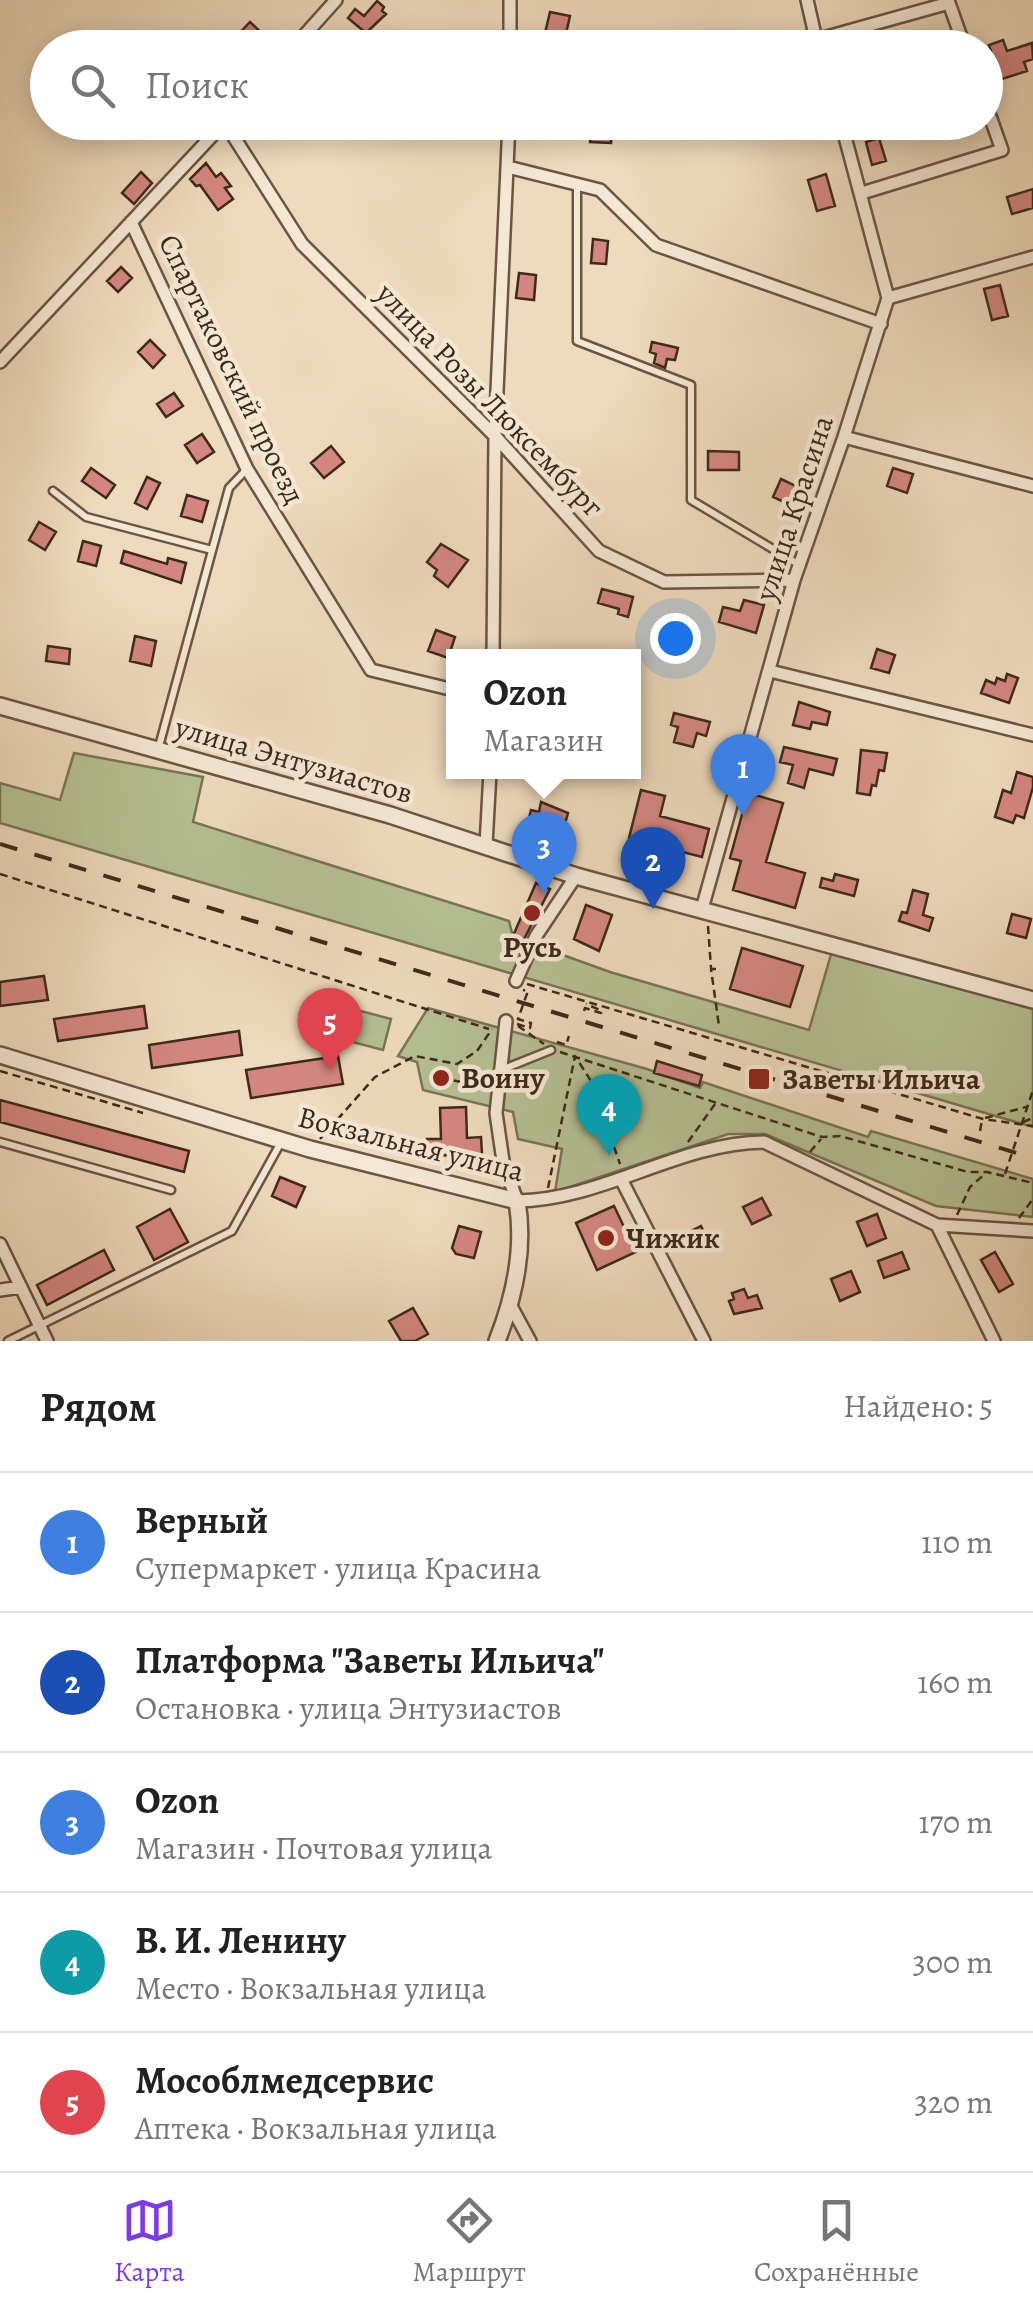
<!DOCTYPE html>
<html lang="ru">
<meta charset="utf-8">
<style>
body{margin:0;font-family:Alegreya,serif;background:#f2f2f2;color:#222}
.you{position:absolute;left:675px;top:638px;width:35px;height:35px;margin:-25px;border:8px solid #fff;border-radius:50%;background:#1a73e8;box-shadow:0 0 0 15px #1a73e833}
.badge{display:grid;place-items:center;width:65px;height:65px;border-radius:50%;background:#7c3aed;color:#fff;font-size:32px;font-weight:700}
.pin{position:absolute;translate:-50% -82px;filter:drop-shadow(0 2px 5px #0008)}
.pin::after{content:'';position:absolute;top:52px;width:35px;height:30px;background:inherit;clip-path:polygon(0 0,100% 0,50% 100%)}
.popup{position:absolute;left:446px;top:649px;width:195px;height:130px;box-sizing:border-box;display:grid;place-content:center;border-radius:0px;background:#fff;filter:drop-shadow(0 2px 8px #0005);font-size:32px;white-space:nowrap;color:#767676}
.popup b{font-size:38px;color:#222}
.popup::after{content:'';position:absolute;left:50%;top:100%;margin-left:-20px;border:20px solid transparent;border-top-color:#fff}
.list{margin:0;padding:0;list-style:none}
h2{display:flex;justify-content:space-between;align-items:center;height:130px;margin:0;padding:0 40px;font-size:42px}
h2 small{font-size:32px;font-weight:400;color:#767676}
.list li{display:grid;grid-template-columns:65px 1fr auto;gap:30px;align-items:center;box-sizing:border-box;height:140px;padding:0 40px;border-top:2px solid #e0e0e0}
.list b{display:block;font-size:38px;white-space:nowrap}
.list p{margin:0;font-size:32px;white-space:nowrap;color:#767676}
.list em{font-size:32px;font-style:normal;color:#767676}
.icon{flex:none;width:55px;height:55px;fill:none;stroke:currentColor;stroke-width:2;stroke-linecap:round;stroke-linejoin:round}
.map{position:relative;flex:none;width:1033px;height:1341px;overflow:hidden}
.search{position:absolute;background:#fff;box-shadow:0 5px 25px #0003;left:30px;right:30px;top:30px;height:110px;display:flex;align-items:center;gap:25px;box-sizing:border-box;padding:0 35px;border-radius:55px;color:#767676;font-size:38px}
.sheet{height:830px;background:#fff}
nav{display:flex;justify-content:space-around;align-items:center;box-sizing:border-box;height:140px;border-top:2px solid #e0e0e0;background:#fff;font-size:28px;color:#767676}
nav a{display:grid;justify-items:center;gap:5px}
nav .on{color:#7c3aed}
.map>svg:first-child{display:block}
.green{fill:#b5c093;stroke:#7a7457;stroke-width:2.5}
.building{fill:#d48780;stroke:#3f291b;stroke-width:2.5}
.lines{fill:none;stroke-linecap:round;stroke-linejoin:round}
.service-casing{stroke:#6b5543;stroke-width:11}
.minor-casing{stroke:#6b5543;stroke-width:16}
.tertiary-casing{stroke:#6b5543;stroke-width:20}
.path{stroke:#3f291b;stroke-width:2.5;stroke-dasharray:8 5;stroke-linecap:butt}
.service{stroke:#f4e7d3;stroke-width:6}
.minor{stroke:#f4e7d3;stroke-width:11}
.tertiary{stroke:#f4e7d3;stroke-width:15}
.rail{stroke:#3f291b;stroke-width:4;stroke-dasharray:18 18;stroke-linecap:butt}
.poi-dot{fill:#8f2418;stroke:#f4e7d3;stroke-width:4}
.labels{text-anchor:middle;stroke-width:9;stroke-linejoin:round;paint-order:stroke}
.street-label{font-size:30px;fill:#3f291b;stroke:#f4e7d3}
.poi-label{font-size:30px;font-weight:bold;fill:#3f291b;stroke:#f4e7d3;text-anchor:start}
</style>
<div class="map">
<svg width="1033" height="1341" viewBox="0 0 1033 1341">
<rect width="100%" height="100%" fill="#eedabc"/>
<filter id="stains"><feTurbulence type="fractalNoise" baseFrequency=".002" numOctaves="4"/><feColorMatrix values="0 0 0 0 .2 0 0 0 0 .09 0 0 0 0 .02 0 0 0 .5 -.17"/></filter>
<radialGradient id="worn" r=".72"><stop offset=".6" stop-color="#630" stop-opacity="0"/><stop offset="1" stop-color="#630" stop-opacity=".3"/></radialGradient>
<path class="green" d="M74 753 203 777 193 822 509 921 513 937 610 972 809 1030 832 951 1033 1007V1127L0 823V783L60 800Z
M334 1004 391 1019 383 1050 326 1035Z
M428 1008 647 1069 700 1088 703 1082 868 1137 871 1131 1033 1179V1217L936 1206 765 1134H728L555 1192 562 1149 518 1139 513 1112 423 1090 417 1062 398 1056Z"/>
<path class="building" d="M377 1 384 7 382 11 386 14 366 33 348 18 355 9 364 16Z
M550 12 570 16 565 38 545 33Z
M250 22 266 37 257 48H248L236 37Z
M1003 40 1007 51 1032 43 1033 59 1024 62 1027 71 999 80 998 75 993 77 988 59 993 58 989 45Z
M591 122 612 123 611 143 590 142Z
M879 138 886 161 872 165 866 142Z
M206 163 216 177 221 173 231 186 225 188 233 199 218 210 200 185 196 186 190 179Z
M141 172 152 183 134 204 122 193Z
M826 174 835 206 817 211 808 180Z
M1033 189V208L1012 214 1007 197Z
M593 239 608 241 606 264 591 263Z
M121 267 132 278 118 292 107 281Z
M519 273 536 275 534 300 516 298Z
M1000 285 1008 316 992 320 984 289Z
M150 340 165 355 153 368 138 352Z
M652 342 678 348 675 360 667 359 665 368 654 363 656 354 650 352Z
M174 393 183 406 166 417 157 404Z
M202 434 214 452 197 463 185 445Z
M331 446 344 462 324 478 311 463Z
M708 451 739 452V470H708Z
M91 468 115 485 106 498 82 481Z
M893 468 913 474 907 493 887 486Z
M147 477 160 483 147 509 135 503Z
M781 479 798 487 790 505 773 497Z
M187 495 208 501 202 522 181 516Z
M39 522 56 532 45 550 29 540Z
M83 541 101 546 96 566 78 561Z
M441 544 468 560 448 587 434 576 437 570 427 562Z
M124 551 167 564 168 558 186 563 181 583 121 563Z
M602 589 633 597 628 617 618 614 619 609 598 603Z
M744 600 764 605 756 633 719 622 723 607 740 611Z
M436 630 455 637 448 658 428 651Z
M135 636 156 641 151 666 130 661Z
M48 646 70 649 69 664 46 661Z
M877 649 895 655 889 673 871 668Z
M1007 674 1018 678 1009 703 981 693 986 680 995 684 997 678 1005 681Z
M799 702 830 712 827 725 812 722 810 729 793 725Z
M674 713 710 722 706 736 697 733 693 747 674 742 678 727 671 725Z
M784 747 837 759 833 775 809 769 804 788 788 783 793 765 780 762Z
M861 750 887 753 884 771 879 770 876 786 872 785 870 795 857 793Z
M1017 772 1033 777V787L1024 818 1016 815 1013 823 995 817 1003 790 1011 793Z
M641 790 665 796 660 816 709 829 702 857 629 838Z
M748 793 783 803 766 862 805 873 795 908 733 890 741 861 730 858Z
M541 802 568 813 563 831 528 822 531 810 539 812Z
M835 874 858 880 854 896 820 887 822 878 833 881Z
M536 883 550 889 523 941 513 936Z
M913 890 928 894 923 915 933 918 929 931 899 921 902 912 907 913Z
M586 905 612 915 599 951 574 939Z
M1012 914 1031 919 1026 938 1007 933Z
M742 948 803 966 790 1007 730 989Z
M44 976 48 1000 0 1006V982Z
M144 1006 147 1028 58 1041 54 1019Z
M239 1031 242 1055 152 1068 149 1045Z
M338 1056 343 1084 251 1098 246 1070Z
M657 1061 702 1075 699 1086 654 1073Z
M0 1100 189 1151 184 1172 0 1122Z
M466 1107 467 1138 481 1137 482 1154 427 1156V1139H441L440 1108Z
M280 1177 305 1187 296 1207 272 1196Z
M762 1198 771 1215 752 1224 743 1207Z
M614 1206 636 1252 597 1270 576 1223Z
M170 1209 188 1242 154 1260 137 1227Z
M877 1214 886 1238 867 1246 857 1222Z
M459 1226 481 1232 474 1258 456 1254 452 1248Z
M701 1226 708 1241 690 1250 683 1235Z
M104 1250 114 1270 47 1305 37 1285Z
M902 1252 909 1269 884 1278 878 1261Z
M995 1252 1013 1284 999 1292 981 1260Z
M851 1271 860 1292 840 1301 831 1279Z
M744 1289 748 1298 757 1295 762 1308 734 1314 729 1301 734 1299 732 1293Z
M413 1308 428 1334 415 1341H401L389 1321Z"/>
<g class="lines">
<defs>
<path id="service" d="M577 185V341L691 385V500L798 564
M53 491 86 517 212 550
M158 750 229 488 246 470
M501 1070 551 1050
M0 1142 171 1190
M8 1341 232 1231 280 1144"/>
<path id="minor" d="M807 0 818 48
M816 40 949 3 965 48
M293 48 336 0
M510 48V0
M225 123 302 244 495 436 599 551 664 582 794 580
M508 167 600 190 656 245 881 324
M862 193 1002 150 986 105
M131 222 247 469 371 670 454 690
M888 298 1033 257
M0 362 225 122
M844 437 1033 486
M493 656 495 436 509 122
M770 671 1033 735
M486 845 490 772
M702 909 794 580 844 437 888 298 841 122
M516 981 536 936 576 876
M506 1021 496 1113 503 1161 517 1201C603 1200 678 1143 764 1142L937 1225 1033 1231
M622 1181 704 1341
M937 1225 994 1341
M0 1244 47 1341
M0 1290 21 1287
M511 1306 530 1341"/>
<path id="tertiary" d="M0 706 390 815 576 876 1033 1000
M0 1055 310 1149 517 1201C525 1248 514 1298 497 1341"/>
</defs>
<use href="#service" class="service-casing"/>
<use href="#minor" class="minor-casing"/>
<use href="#tertiary" class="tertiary-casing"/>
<path class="path" d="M0 874 489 1029
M708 926 711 968
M716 969H711L719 1026
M527 984 983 1119 1033 1126
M584 1011 585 1008 601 1013 602 1011 586 1004
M517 1024 530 1028 531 1023 518 1019 528 991 523 990
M518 1026 544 1044
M557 1042 566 1045 569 1036
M560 1052 822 1137 840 1136 968 1172H987L1033 1183
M0 1071 143 1113
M441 1078 488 1087
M985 1118 1026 1107
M1023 1122 1033 1118
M980 1131 982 1120
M320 1139 375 1077 415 1056 457 1064 477 1051 492 1029
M688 1142 715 1104
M810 1152 821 1139
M1005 1174 1033 1090
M548 1188 575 1056 591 1081 620 1164
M957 1215 970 1187 986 1173
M1019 1218 1033 1199"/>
<use href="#service" class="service"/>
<use href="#minor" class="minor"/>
<use href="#tertiary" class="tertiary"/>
<path class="rail" d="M0 844 1033 1158"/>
</g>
<g class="poi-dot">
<circle cx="532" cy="913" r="10"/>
<circle cx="441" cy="1078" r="10"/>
<rect x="747" y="1067" width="24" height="24" rx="5"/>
<circle cx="606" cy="1238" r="10"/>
</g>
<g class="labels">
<g class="street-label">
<text transform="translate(232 369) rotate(64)" y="10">Спартаковский проезд</text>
<text transform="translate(490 400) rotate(46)" y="10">улица Розы Люксембург</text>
<text transform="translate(794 508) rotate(-72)" y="10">улица Красина</text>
<text transform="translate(294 760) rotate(16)" y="10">улица Энтузиастов</text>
<text transform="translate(411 1144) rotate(14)" y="10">Вокзальная улица</text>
</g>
<g class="poi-label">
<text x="532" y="957" text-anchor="middle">Русь</text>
<text x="461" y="1088">Воину</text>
<text x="782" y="1089">Заветы Ильича</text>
<text x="626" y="1248">Чижик</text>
</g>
</g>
<rect width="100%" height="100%" filter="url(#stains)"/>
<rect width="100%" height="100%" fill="url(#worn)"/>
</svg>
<div class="you"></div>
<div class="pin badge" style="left:743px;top:816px;background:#3f7fe0">1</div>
<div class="pin badge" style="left:653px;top:909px;background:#1a4fb4">2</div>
<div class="pin badge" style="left:544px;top:894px;background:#3f7fe0">3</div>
<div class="popup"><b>Ozon</b>Магазин</div>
<div class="pin badge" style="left:609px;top:1156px;background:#0f9aa8">4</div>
<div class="pin badge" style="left:330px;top:1070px;background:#e0444e">5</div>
<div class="search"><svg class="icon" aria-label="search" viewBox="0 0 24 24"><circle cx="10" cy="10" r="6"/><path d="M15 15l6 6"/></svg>Поиск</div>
</div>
<section class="sheet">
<h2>Рядом<small>Найдено: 5</small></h2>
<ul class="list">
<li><span class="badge" style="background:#3f7fe0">1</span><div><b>Верный</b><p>Супермаркет · улица Красина</p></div><em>110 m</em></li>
<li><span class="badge" style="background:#1a4fb4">2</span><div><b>Платформа &quot;Заветы Ильича&quot;</b><p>Остановка · улица Энтузиастов</p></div><em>160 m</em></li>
<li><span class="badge" style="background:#3f7fe0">3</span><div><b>Ozon</b><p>Магазин · Почтовая улица</p></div><em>170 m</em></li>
<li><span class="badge" style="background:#0f9aa8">4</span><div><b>В. И. Ленину</b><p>Место · Вокзальная улица</p></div><em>300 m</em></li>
<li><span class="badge" style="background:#e0444e">5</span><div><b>Мособлмедсервис</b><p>Аптека · Вокзальная улица</p></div><em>320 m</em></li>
</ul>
</section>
<nav>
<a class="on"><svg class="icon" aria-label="map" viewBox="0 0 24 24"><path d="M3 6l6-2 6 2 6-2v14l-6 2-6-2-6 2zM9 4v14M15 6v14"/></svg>Карта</a>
<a><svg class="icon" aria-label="directions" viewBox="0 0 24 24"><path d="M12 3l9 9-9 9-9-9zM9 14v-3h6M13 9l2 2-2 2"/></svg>Маршрут</a>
<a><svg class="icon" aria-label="saved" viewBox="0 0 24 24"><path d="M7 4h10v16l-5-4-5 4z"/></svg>Сохранённые</a>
</nav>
